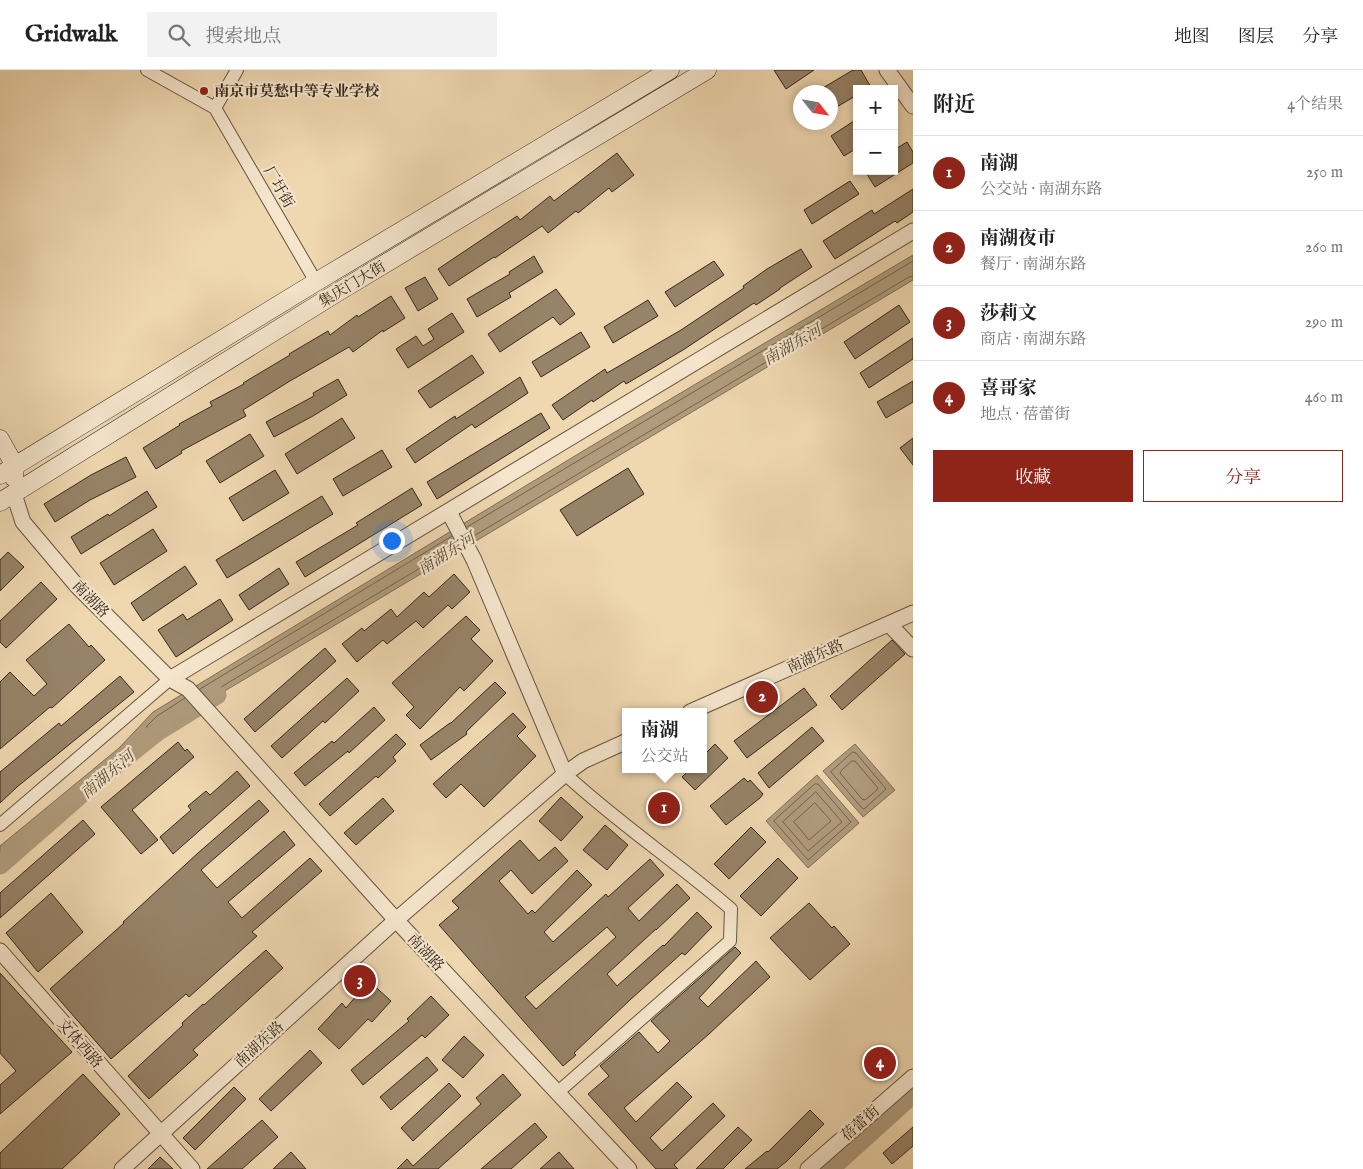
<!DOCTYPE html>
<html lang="zh">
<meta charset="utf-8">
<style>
body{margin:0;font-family:"IM FELL English","Noto Serif SC",serif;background:#f2f2f2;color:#222}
.controls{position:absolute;right:15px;top:15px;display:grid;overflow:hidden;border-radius:0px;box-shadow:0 2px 8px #0003}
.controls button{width:45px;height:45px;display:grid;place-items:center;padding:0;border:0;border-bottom:1px solid #e0e0e0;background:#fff;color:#222;font:25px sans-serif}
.compass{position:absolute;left:793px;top:15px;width:45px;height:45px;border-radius:50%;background:#fff;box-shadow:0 2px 8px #0003;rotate:121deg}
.you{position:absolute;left:391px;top:470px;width:18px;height:18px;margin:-12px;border:4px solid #fff;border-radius:50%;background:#1a73e8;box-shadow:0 0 0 8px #1a73e833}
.badge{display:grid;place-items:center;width:32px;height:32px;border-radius:50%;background:#8f2418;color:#fff;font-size:16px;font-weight:700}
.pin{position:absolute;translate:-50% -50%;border:2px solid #fff;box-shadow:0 1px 5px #0006}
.popup{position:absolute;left:622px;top:638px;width:85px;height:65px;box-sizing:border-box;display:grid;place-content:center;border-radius:0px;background:#fff;filter:drop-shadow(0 1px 4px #0005);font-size:16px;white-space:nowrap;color:#767676}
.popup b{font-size:19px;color:#222}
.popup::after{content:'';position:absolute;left:50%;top:100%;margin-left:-10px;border:10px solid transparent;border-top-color:#fff}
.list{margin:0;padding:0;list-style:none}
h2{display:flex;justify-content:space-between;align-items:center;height:65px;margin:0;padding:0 20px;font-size:21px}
h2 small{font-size:16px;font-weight:400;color:#767676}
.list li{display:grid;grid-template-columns:32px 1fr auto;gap:15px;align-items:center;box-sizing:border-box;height:75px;padding:0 20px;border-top:1px solid #e0e0e0}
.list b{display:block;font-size:19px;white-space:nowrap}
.list p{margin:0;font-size:16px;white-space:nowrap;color:#767676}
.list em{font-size:16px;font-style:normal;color:#767676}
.actions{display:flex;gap:10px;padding:15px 20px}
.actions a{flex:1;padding:11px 0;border:1px solid #8f2418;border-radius:0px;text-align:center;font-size:18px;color:#8f2418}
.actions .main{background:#8f2418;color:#fff}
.icon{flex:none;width:28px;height:28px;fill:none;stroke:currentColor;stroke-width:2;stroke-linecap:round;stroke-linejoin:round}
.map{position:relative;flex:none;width:913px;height:1099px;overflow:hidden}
header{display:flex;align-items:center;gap:30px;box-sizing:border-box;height:70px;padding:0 25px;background:#fff;border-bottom:1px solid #e0e0e0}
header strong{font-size:24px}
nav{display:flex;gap:28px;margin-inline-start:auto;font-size:18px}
.search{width:350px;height:45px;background:#f2f2f2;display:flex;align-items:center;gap:12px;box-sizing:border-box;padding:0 18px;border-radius:0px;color:#767676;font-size:19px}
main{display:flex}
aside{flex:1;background:#fff}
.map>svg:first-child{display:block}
.water{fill:#b09c7d;stroke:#806e55}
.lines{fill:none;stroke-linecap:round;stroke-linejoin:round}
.shore{stroke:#74624c;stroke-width:1}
.river{stroke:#b09c7d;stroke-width:19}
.building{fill:#978368;stroke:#37281a;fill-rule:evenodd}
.minor-casing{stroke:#655440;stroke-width:14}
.tertiary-casing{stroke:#655440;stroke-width:17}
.secondary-casing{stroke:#37281a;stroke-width:19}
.minor{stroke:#f5e5cc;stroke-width:12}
.tertiary{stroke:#f5e5cc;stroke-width:15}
.secondary{stroke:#f5e5cc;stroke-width:18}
.poi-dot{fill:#8f2418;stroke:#f5e5cc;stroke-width:2}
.labels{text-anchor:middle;stroke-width:4.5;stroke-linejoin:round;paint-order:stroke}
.poi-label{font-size:15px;font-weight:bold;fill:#37281a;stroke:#f5e5cc;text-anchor:start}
.street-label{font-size:15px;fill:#37281a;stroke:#f5e5cc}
.water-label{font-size:16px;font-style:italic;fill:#5b4b38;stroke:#f5e5cc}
</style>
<header>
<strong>Gridwalk</strong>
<div class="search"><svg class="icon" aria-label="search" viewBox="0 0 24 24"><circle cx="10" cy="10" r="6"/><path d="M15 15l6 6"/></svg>搜索地点</div>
<nav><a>地图</a><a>图层</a><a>分享</a></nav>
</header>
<main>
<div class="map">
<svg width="913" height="1099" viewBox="0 0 913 1099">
<rect width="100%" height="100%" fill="#efd7b0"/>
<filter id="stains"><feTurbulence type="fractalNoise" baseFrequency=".004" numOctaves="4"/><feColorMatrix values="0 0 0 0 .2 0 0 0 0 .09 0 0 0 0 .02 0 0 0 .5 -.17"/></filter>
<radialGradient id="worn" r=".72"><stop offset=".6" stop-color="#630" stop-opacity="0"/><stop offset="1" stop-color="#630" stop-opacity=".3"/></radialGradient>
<path class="water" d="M913 185V210L141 671 0 793V776L119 678 153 642 588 378Z
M855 674 895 720 863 747 823 701Z
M817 705 859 753 808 798 766 751Z"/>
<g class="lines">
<path class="shore" d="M467 457 913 191
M472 467 909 207 913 206
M200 619 452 466
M206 626 457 476
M185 628 157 646 147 656V659H150L191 635
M853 682 856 683 886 719 864 739 862 738 831 702Z
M852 691H855L878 718 877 720 865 730 862 729 840 703 841 701Z
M815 714H818L851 752 808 790 774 751Z
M816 722 842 752 808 781 783 752Z
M815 733 831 751 809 770 794 752Z"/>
<path class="river" d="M0 795 103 705 157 662 217 625
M830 1099 913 1024"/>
</g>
<path class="building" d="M774 0H814L786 19Z
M853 0H861L872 19H857V25L830 41V22H816Z
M857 49V78L844 86 831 66Z
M907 72 913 82V93L875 117 865 101H894V80Z
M617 83 634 105 612 122 609 118 578 143 576 141 548 163 542 156 495 188 494 187 449 216 438 199 517 146 520 150 550 126 554 131Z
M850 111 859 124 812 154 804 140Z
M913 119V142L897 153 895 151 835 189 823 171 872 140 874 144Z
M801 179 812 197 780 218V219L756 235 754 233 683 280 626 314 624 311 593 332 592 330 563 350 552 335 605 299 607 303 681 260 744 218 743 216 767 199Z
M534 186 543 202 509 223 511 227 477 247 467 229 510 204 509 202Z
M714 191 724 205 675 237 665 222Z
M425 207 438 229 418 241 405 218Z
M556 219 575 244 560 255 553 247 500 282 488 264Z
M391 226 405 248 383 262V260L353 282 349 277 290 311 243 340 246 346 181 381 182 383 156 399 143 378 180 355 179 354 212 336 210 332 244 314 243 313 290 285 289 284 328 261 330 265 357 245 358 247Z
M648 230 658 246 613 273 604 257Z
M899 235 910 252 855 289 844 272Z
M452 243 464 262 408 298 396 279 416 266 423 276 434 269 428 259Z
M581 262 590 277 541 307 532 292Z
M913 268V289L869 318 860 303Z
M472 285 484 303 430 338 418 321Z
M520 307 528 323 475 358 472 354 415 393 406 379 455 346 456 349Z
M338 309 347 325 313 346 274 367 266 352 314 326 313 323Z
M913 311V332L886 348 877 332Z
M541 343 550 358 437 429 427 412Z
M342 348 355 368 297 404 285 384Z
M250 364 264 386 220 413 206 391Z
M913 368V395L900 378Z
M382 380 392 397 343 426 333 409Z
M126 387 136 407 90 430 55 452 44 434 91 405Z
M628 398 644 424 577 466 560 440Z
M275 400 289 423 243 451 229 428Z
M412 418 422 435 305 507 296 492 358 455 356 453Z
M147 421 157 437 81 484 71 467 108 444 109 446Z
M322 426 333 444 227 508 216 490Z
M153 459 167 481 114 515 100 493Z
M8 482 24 497 0 521V490Z
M185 496 197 514 143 551 131 533Z
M279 498 289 514 249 540 239 525Z
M454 504 470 522 452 539 448 535 423 558 416 551 387 574 383 570 357 592 342 574 362 558 364 561 391 539 397 547 424 522 429 527Z
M41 512 57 529 6 578 0 572V551Z
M220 529 233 550 176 587 158 560 183 544 187 550Z
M466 546 480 560 471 569 493 591 464 621 460 617 420 659 406 645 414 637 392 613Z
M69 554 89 577 91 575 105 590 52 638 50 637 0 679V612L10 602 34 626 47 614 26 590Z
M892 570 905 584 842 640 830 626Z
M325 578 336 591 255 662 244 649Z
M120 606 134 622 17 717 0 733V702L59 653 61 656Z
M347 608 359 621 325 653 323 651 282 688 271 676Z
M495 612 506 623 466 662 467 664 431 690 420 675 450 653H451Z
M804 618 817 635 747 688 734 671Z
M374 637 385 650 349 683 348 681 305 716 294 703 332 671 334 673Z
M513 643 526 657 517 666 536 686 484 737 461 714 446 728 433 714Z
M812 657 824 671 769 718 758 703Z
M396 664 406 674 393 687 396 691 378 708 376 706 330 746 319 734Z
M178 672 185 681 187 679 194 687 132 740 158 770 141 784 101 737Z
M715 674 728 688 695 720 682 707 690 699H703V686Z
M237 701 250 716 173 784 160 767 191 740 188 736 206 721 210 725Z
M744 708 748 712 750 710 763 724 760 728 726 755 710 736Z
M561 727 583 747 561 771 539 751Z
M383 728 394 741 356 775 344 763Z
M259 730 269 741 201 800 217 818 284 761 295 775 228 832 242 848 310 788 322 801 252 862 257 866 189 927 186 924 111 989 50 919 124 853 123 852 198 783Z
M83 750 95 764 0 848V823Z
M605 755 628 775 607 800 583 780Z
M751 757 766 772 729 809 714 794Z
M520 770 539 791 555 777 568 791 532 824 511 800 499 811 528 844 532 840 535 843 577 800 592 815 544 862 553 872 606 824 608 827 650 789 664 805 628 838 639 851 677 814 690 828 656 860V859L607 904 617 916 663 875 664 876 697 842 712 857 685 885 682 883 630 930 574 983 576 985 563 996 439 855 459 838 452 831ZM607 857 616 867 536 939 525 927Z
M778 788 798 808 761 846 740 826Z
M51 823 83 862 38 902 6 863Z
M809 833 832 858 834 856 850 874 810 910 770 868Z
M735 877 741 883 699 928 708 937 756 891 770 907 709 964 624 1038 636 1052 677 1012 692 1027 650 1068 662 1081 713 1033 725 1046 674 1095 678 1099H656L588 1024 609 1006 600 996 639 962 658 983 670 971 651 951Z
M266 880 283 898 193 980 198 985 149 1029 128 1006 183 955 182 953 203 934 204 935Z
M0 903 72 982 0 1044V1015L16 1001 0 983Z
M369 911 391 931 372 952 368 949 339 979 318 959 342 933 346 938Z
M431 926 449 945 425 968 422 965 363 1015 351 1000 409 951 407 949Z
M464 966 484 985 463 1008 442 990Z
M884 978 894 987 874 1005 867 997 878 988 875 985Z
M310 980 322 993 271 1041 259 1029Z
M427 987 438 1000 391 1040 380 1027Z
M83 1004 120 1044 62 1099H0V1083Z
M503 1004 521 1025 494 1049 438 1099H397L407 1089 413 1096 481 1034 476 1028Z
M449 1013 461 1026 413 1071 401 1058Z
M234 1017 246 1029 195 1080 183 1068Z
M810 1040 824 1054 787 1091 777 1099H745L767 1081 768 1082Z
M262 1050 278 1067 242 1099H207Z
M535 1053 547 1067 511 1099H481Z
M738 1057 752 1070 723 1099H696Z
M913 1057V1076L892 1094 883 1083Z
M291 1082 306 1099H273Z
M559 1082 574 1099H540Z
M160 1087 173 1099H148Z"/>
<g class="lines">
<defs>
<path id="minor" d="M147 0 215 38 316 212
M215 38 237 0
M0 755 170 609
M557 1023 730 871 731 839C678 793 618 753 565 704"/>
<path id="tertiary" d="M887 0 913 36
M14 424 23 452 77 516 170 609 188 619 396 850 629 1099
M449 442 474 490 565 704
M889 554 913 579
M170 609 913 161
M690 642 913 543
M0 881 192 1099
M122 1099 396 850 565 704 583 691 625 672
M808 1099 913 1007"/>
<path id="secondary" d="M0 369 15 396 14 408
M0 405 316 212 670 0
M0 432 338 222 707 0"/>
</defs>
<use href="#minor" class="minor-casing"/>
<use href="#tertiary" class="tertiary-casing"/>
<use href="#secondary" class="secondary-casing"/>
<use href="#minor" class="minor"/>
<use href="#tertiary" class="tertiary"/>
<use href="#secondary" class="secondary"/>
</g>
<circle class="poi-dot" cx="204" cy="21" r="5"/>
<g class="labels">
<g class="poi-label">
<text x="214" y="26">南京市莫愁中等专业学校</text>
</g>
<g class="street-label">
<text transform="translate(279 117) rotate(60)" y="5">厂圩街</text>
<text transform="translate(352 214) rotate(-31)" y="5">集庆门大街</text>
<text transform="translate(91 529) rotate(46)" y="5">南湖路</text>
<text transform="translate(815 586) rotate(-24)" y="5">南湖东路</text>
<text transform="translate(426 882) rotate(47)" y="5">南湖路</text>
<text transform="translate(80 973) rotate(49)" y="5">文体西路</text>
<text transform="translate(259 974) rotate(-42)" y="5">南湖东路</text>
<text transform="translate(860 1053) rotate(-41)" y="5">蓓蕾街</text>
</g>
<g class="water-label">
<text transform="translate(792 274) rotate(-30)" y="6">南湖东河</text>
<text transform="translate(446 483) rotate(-32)" y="6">南湖东河</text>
<text transform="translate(107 704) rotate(-40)" y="6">南湖东河</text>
</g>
</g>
<rect width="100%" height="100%" filter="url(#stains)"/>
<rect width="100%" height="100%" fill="url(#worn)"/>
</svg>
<div class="controls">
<button>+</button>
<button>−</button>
</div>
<svg class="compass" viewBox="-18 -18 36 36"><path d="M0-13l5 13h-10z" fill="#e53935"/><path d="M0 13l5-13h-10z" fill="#767676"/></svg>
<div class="you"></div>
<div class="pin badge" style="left:664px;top:738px">1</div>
<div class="popup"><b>南湖</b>公交站</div>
<div class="pin badge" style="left:762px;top:627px">2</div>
<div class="pin badge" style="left:360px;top:911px">3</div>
<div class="pin badge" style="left:880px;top:993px">4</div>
</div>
<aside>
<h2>附近<small>4个结果</small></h2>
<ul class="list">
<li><span class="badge">1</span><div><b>南湖</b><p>公交站 · 南湖东路</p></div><em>250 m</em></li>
<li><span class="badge">2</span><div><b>南湖夜市</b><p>餐厅 · 南湖东路</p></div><em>260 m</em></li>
<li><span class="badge">3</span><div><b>莎莉文</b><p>商店 · 南湖东路</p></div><em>290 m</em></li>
<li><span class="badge">4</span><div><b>喜哥家</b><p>地点 · 蓓蕾街</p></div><em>460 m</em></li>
</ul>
<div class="actions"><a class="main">收藏</a><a>分享</a></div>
</aside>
</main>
